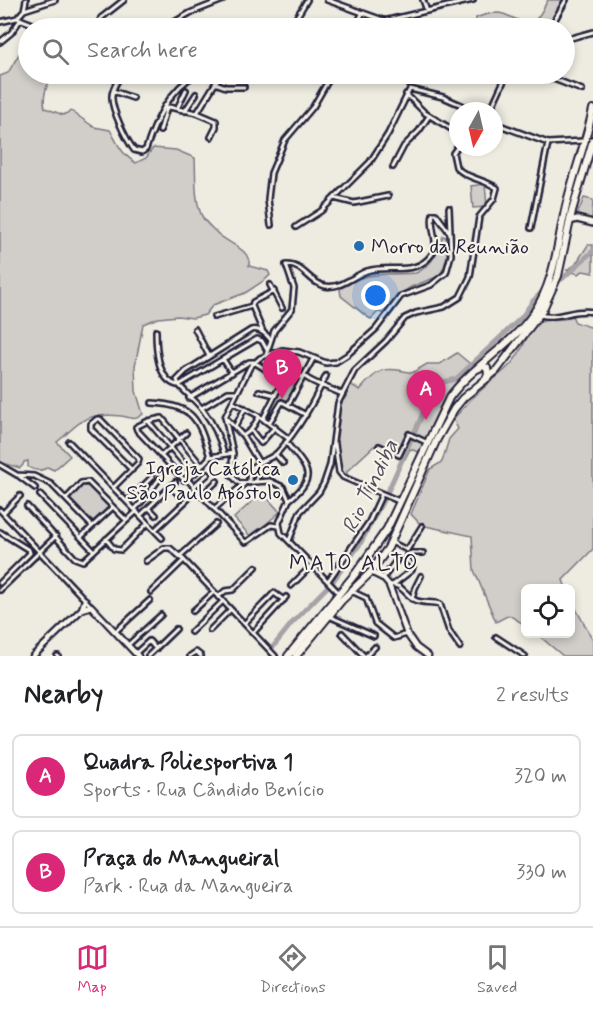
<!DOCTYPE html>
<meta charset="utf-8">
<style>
body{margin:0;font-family:Mynerve,sans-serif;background:#f2f2f2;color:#202124}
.controls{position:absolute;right:18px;bottom:18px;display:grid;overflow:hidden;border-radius:9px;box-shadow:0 3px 9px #0003}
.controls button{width:54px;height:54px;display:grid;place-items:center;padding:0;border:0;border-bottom:2px solid #e0e0e0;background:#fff;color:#202124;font:30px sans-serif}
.compass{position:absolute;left:449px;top:102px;width:54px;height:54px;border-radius:50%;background:#fff;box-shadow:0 3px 9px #0003;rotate:188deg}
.you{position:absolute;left:376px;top:296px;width:21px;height:21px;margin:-15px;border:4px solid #fff;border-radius:50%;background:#1a73e8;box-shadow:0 0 0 9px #1a73e833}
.badge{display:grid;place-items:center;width:39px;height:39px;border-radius:50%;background:#db2777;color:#fff;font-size:20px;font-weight:700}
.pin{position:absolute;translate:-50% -50px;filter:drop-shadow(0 2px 3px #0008)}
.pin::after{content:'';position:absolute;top:32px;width:21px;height:18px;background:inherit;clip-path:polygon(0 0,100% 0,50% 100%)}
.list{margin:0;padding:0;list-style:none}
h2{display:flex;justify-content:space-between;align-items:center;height:78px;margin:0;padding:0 24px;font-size:26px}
h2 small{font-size:20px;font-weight:400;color:#757577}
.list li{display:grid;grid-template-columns:39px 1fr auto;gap:18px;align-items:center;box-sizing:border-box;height:84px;margin:0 12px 12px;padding:0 12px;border:2px solid #e0e0e0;border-radius:9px}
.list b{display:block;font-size:22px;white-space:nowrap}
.list p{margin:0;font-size:20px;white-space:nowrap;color:#757577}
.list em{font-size:20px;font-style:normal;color:#757577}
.icon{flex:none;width:33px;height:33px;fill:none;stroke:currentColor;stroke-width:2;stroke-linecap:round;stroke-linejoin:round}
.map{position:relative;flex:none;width:593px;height:656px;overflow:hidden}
.search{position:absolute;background:#fff;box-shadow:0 3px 9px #0003;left:18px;right:18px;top:18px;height:66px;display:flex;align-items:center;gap:15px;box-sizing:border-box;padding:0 21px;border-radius:33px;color:#757577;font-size:22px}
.sheet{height:270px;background:#fff}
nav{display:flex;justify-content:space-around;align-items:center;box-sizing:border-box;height:84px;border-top:2px solid #e0e0e0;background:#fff;font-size:16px;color:#757577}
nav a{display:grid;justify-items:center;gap:3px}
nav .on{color:#db2777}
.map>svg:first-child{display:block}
.green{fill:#d1cdc9;stroke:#7a7882;stroke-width:1.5}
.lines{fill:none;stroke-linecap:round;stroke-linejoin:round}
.river{stroke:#a6a3a6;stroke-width:5}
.minor-casing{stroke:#22223b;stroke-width:8}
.tertiary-casing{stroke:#22223b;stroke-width:9}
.secondary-casing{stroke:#22223b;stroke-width:10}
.primary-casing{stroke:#22223b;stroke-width:10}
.minor{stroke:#f7f3e8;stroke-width:3}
.tertiary{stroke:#f7f3e8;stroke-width:4.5}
.secondary{stroke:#f7f3e8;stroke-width:5}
.primary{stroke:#f7f3e8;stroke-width:6}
.poi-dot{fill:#1f6fb2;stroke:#f7f3e8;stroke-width:2}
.labels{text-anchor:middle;stroke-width:4.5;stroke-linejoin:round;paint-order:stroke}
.poi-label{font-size:21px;fill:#22223b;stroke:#f7f3e8;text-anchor:start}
.water-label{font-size:22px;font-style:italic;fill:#504f60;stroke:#f7f3e8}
.neighbourhood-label{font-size:22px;letter-spacing:1.5px;fill:#22223b;stroke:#f7f3e8}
</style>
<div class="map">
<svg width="593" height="656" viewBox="0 0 593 656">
<rect width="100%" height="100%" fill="#eeebe1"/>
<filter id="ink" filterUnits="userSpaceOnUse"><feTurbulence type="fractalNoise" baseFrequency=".0167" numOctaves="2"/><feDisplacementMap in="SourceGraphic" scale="12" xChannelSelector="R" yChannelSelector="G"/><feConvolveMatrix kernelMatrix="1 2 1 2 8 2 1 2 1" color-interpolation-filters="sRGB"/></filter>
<g filter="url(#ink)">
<path class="green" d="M548 0H565L548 28 496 27 475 28 476 18C483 15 492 13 499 13 510 14 525 28 535 20 541 15 544 6 548 0Z
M19 54 28 57V74H53C47 84 42 96 45 108L63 115 71 111 94 127 110 130C118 144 121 154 136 163L146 158 153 148 176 150 195 158C196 176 194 203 203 218 206 223 212 228 216 232 227 244 251 248 249 266L268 271 270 275 265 280 245 293 213 305 205 315 193 318 178 316 158 318 143 324 135 366 136 391 143 414C135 422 131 417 121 416 114 415 104 415 97 416 81 417 69 433 57 442L70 456 54 470 47 467 45 469C39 471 34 471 28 467V461L24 462 23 465 20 468 0 462V76L8 73Z
M485 184 487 207 473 208 471 186Z
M584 198 593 200 592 220 577 215Z
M443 236 446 237C448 251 448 263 439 276L411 287 400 294 386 314 378 312 371 319 369 318 341 296 340 289C363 270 388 275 416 273 433 265 437 253 443 236Z
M588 245H593V273L583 271 578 274 567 270 575 265Z
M572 316 575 322 593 328V549L563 580 566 588H526L525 625 509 615 496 622 474 570 472 536 421 525 411 514 430 469 442 462 449 439 458 429 453 419C462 410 470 400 479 392 489 382 502 374 511 364 523 352 526 332 540 322 548 316 561 323 572 316Z
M457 353 475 368 459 384 421 453 410 449 405 459 374 446 347 471V475L342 474 334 438 338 402H342L348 394 345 392 350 384 360 390C378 368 385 366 412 373L427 364H440Z
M301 374 304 376 288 405 282 401 270 422 263 418 283 379Z
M88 480 113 507 93 525 68 498Z
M262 492 280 512 251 537 234 518Z
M571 600 593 640V656H563L537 634H570Z"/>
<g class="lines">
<path class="river" d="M562 279 593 251
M272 648 292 623 333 581 360 544 388 491 433 391 440 383 456 379 522 317 533 301 543 291"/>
<defs>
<path id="minor" d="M327 0 405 28
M423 0 427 11
M24 10 26 0
M17 18 24 10 55 0
M384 21 473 0
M0 22 17 18 43 28
M100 28 99 23 101 18 124 0
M164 28 190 13 223 0
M290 28 307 0
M307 28H308
M355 28 362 14
M550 28 566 0
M564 37 571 38 593 32
M0 42 11 33 21 19
M121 74C118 81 112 88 112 96 111 109 126 139 134 150L142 152 146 149C156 120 169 89 197 74
M541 74 582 90
M215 83 226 87H244
M113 91 133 98
M406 94 425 113 458 133
M169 107 197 113 221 74
M177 109 186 90
M185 111 196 94
M490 111 507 74
M197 113 216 121V127L211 137
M494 123 548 143 583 141
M160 131 167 107
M393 167 404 146 419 131 429 116
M334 198 354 203 388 196
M433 214H436L449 232
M271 225 268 199 271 173 285 140 313 107 332 74
M296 227 321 211 370 162 388 134 410 89 443 97 475 111
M531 228 548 143
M270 285 282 308
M252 306 263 332
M540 315C560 320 573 308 593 312
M214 317 252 306 253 302 274 291
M195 329 209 356
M156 331C156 348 157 380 177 385
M266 355 274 331 292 309 294 288 286 265C304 264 309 283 325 286 341 289 353 276 367 271 390 264 416 277 432 254 440 241 429 228 433 214
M223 359 232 373
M179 385 177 380 186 371 251 330C259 328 265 333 270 339
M179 385 257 339 262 341 267 350
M179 385C187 394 196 401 203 410 213 423 220 438 224 454
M259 391 275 395
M189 398 249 362H254L283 380
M232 402 259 416 289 439
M152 403C195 405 199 421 210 457
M288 405 313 359
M202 408 228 392H236
M225 417 243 436 258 461
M263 419 283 380 304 376C315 385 328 387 342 394
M148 421 193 474
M269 423 282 402 306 415
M235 427 245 408
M251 430 261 443 275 427
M243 436 251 430 259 417
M69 442 162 538
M286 442C306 468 320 476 289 500
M335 444 339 472 343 477 399 501
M379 446 399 455 409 434 428 443
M276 455 283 463
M161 456 186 433
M0 465 17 475 34 476 51 484 92 526
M202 466 162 418 148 421 136 427 137 430 184 480C195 476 201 465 210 457L233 453
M19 476 35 488
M187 479 245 542 248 541 271 525 278 526
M255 482 260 471 265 470 270 473
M249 483C248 457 266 465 278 452 299 429 313 403 326 376
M114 487 138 463 139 459 100 419H97L91 424V429L132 470
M171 487 178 494
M193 487 208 474
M40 495 94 551
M201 496 217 481
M66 499 81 483 88 482 126 520
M128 501 152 477
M27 506 75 558 83 561 137 511
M149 508 156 515
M135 509C147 497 155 483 166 471
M214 509 244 484
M0 510 91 606
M3 513 20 496
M141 515 175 482
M155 530 188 499
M0 532 29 550 30 553 0 583
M81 537 113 507
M106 539 114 549 121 550 148 523
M289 541 300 512 319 492 324 483 330 465 338 403 355 370 386 341 405 318 416 313 444 307 460 297 470 277 479 217 494 199 497 188C484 179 467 179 456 167L453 153 458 146
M391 542 407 550 422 526
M180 556 216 524
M146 561 164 548H170L184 560 275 656
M383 578 397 560
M328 581 369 522 382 494
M394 584 412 570 413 566 406 559 407 555 412 553H423
M389 585C402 583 405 595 415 600 422 604 432 601 440 604L449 631 460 647
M291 586 312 565
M0 590 56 536
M351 591 366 598 375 623 394 638 407 634
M151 592 184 560
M339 593 281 533 279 523 289 500 283 487 270 481 239 483 231 475 233 453 225 417 250 367 260 358 282 350 299 352 326 363 336 362 347 355 376 329 401 296 431 285 446 273 451 255 449 208
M218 597 225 591 233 590 256 567
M412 599 415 588 421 576
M193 611 214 592
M331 617 374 636
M245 623 274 593 284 600
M210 630 230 610
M116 631 150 600
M191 632 222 602
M253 633 286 597
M342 633 364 656
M496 637 525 656
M128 645 161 615
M136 653 149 641 156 649
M57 656H58
M148 656 176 629
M190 656 196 652 201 656
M366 656 375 647"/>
<path id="tertiary" d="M371 572 383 578 389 585 407 634 416 647 428 656
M82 609 91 606 138 656
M33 656 82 609 85 600"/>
<path id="secondary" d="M570 221 577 219 593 223"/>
<path id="primary" d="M477 369 483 366 487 368 488 374 486 379
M288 656 356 573 387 529 449 398C472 366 510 347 533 314 555 282 557 244 566 206 574 173 586 142 593 109
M296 656 341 601 371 572 388 548 437 439 454 409 463 398 496 371 542 311 558 276 572 211 593 140"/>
</defs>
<use href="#minor" class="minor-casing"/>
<use href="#tertiary" class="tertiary-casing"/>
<use href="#secondary" class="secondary-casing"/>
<use href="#primary" class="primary-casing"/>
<use href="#minor" class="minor"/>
<use href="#tertiary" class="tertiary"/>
<use href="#secondary" class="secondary"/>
<use href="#primary" class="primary"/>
</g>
</g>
<g class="poi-dot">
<circle cx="359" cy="246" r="6"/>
<circle cx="293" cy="480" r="6"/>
</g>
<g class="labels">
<g class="poi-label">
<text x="371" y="253">Morro da Reunião</text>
<text x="281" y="475" text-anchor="end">Igreja Católica<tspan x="281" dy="24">São Paulo Apóstolo</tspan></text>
</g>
<g class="water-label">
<text transform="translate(369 486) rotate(-64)" y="8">Rio Tindiba</text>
</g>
<g class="neighbourhood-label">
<text x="354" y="570">MATO ALTO</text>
</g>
</g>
</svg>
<div class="controls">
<button><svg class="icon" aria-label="locate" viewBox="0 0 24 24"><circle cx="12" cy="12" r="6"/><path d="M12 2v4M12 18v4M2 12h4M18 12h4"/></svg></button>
</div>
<svg class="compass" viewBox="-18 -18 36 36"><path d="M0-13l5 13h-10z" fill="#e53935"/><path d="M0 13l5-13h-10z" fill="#757577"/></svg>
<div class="you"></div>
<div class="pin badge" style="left:426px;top:420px">A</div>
<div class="pin badge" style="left:282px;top:399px">B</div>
<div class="search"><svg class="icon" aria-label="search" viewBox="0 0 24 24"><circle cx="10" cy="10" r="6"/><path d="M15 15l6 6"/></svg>Search here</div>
</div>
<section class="sheet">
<h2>Nearby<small>2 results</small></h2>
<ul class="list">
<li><span class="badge">A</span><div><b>Quadra Poliesportiva 1</b><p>Sports · Rua Cândido Benício</p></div><em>320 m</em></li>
<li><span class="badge">B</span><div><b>Praça do Mangueiral</b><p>Park · Rua da Mangueira</p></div><em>330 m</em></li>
</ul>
</section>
<nav>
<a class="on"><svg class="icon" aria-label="map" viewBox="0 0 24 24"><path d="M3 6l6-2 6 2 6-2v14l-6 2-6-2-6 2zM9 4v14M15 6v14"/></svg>Map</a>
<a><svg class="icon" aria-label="directions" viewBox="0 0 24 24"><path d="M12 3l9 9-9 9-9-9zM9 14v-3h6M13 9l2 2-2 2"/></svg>Directions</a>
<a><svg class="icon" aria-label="saved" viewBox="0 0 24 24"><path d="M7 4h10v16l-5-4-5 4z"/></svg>Saved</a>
</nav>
